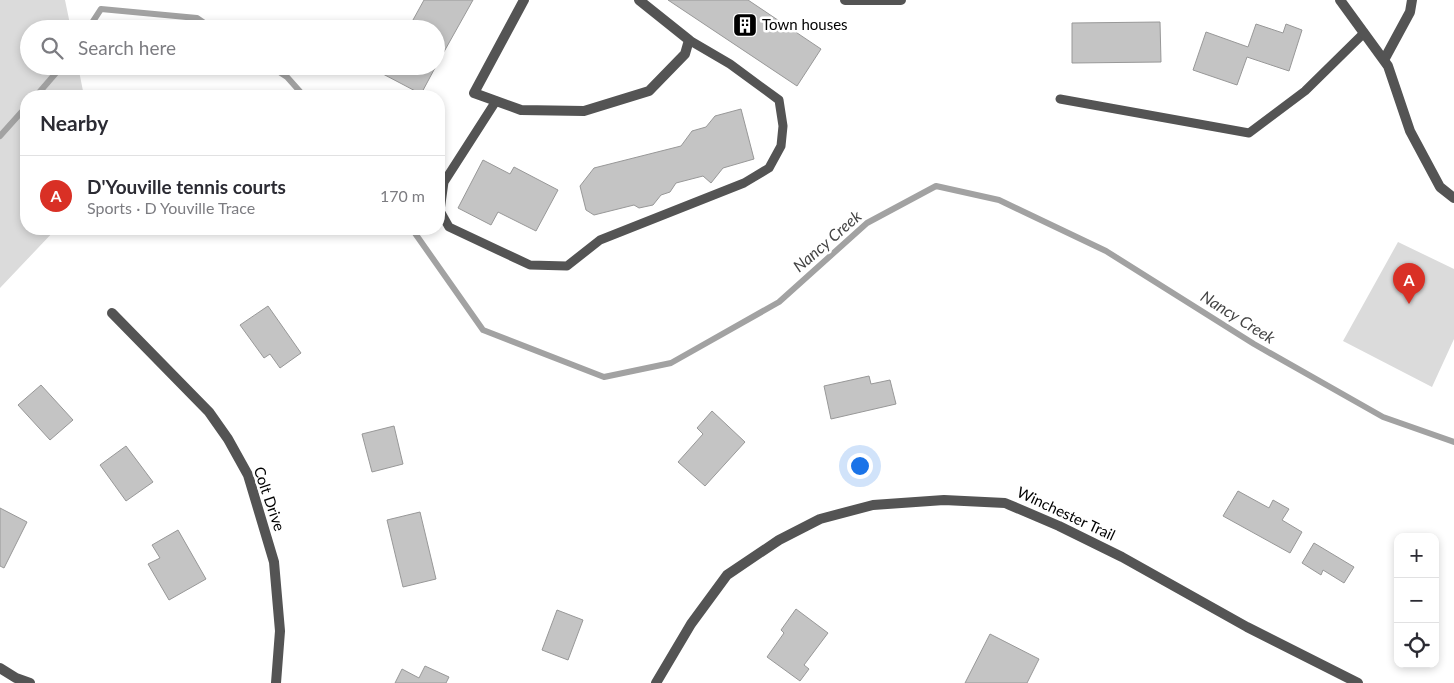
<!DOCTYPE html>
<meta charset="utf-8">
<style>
body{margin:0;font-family:Lato,sans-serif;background:#f7f7f7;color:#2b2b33}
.controls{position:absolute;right:15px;bottom:15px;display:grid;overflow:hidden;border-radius:10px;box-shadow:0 2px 8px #0003}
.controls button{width:45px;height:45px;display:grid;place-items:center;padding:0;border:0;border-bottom:1px solid #e1e1e2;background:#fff;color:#2b2b33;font:25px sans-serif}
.you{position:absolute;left:859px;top:465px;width:18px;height:18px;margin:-12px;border:4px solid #fff;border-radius:50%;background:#1a73e8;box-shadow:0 0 0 8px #1a73e833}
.badge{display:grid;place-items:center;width:32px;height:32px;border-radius:50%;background:#d93025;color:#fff;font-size:16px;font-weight:700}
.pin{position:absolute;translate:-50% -41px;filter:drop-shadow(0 1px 2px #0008)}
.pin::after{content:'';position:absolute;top:26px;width:18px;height:15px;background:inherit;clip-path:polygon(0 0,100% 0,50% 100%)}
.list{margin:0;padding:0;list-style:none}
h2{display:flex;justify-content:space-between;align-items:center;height:65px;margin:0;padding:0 20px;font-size:21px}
h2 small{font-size:16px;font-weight:400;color:#7c7c81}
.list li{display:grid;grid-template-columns:32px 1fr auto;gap:15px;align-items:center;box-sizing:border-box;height:80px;padding:0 20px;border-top:1px solid #e1e1e2}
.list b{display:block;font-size:19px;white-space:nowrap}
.list p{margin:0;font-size:16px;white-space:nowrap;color:#7c7c81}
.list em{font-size:16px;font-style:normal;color:#7c7c81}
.icon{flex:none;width:28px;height:28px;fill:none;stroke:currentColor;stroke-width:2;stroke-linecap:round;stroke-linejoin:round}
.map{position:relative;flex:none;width:1454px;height:683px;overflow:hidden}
.search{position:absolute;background:#fff;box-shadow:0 2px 8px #0003;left:20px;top:20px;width:425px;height:55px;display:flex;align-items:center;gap:12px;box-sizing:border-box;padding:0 18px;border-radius:28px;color:#7c7c81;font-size:19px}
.panel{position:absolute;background:#fff;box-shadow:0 2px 8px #0003;left:20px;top:90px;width:425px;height:145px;border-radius:20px}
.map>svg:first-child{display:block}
.green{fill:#dbdbdb}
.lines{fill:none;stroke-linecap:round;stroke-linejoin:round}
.stream{stroke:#a2a2a2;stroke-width:6}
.building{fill:#c4c4c4;stroke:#989898}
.lane{stroke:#545454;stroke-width:9}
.street{stroke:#545454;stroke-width:10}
.labels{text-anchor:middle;stroke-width:5;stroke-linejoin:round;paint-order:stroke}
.poi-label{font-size:15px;fill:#000;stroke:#fff;text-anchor:start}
.street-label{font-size:15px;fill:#000;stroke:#fff}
.water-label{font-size:16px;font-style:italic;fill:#434343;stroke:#fff}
</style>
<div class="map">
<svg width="1454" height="683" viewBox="0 0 1454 683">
<rect width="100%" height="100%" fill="#fff"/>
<path class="green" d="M0 0H65L71 29H29V66H78L84 96H26V229H56L0 288Z
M1398 242 1454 269V339L1432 387 1343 341Z"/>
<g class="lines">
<path class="stream" d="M88 29 101 9 197 18 213 29
M270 66 287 77 304 96
M36 96 62 66
M0 136 26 107
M412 229 483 330 604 377 671 363 779 302 867 223 936 186 999 200 1106 251 1254 344 1383 417 1454 442"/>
</g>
<path class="building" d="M424 0H473L436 66V29H408Z
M668 0H748L821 49 797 86Z
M1160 22 1161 62 1072 63V23Z
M1256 24 1283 33 1286 24 1302 30 1289 71 1247 57 1237 85 1193 70 1206 32 1248 47Z
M387 66H436L421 94 383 74Z
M741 109 754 159 723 168 711 183 703 176 676 183 670 192 661 195 653 205 639 208 634 205 594 215 586 210 580 186 594 168 681 146 692 131 706 127 715 116Z
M483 160 510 174 514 167 558 190 536 231 498 212 491 225 458 208Z
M268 306 301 353 280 368 270 354 264 358 240 325Z
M869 376 871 384 890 380 896 404 831 419 824 386Z
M41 385 73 420 50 440 18 405Z
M712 411 745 442 705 486 678 462 703 434 697 428Z
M394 426 403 464 372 472 362 434Z
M126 446 153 482 126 501 100 465Z
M1238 491 1269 508 1273 500 1289 509 1282 520 1302 532 1290 553 1223 516Z
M0 508 27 522 4 568 0 566Z
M420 512 436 579 403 587 387 520Z
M178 530 206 579 169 600 148 564 160 558 152 545Z
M1314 543 1354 567 1344 583 1323 570 1321 575 1302 563Z
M796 609 828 633 804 665 809 669 800 681 767 657 784 633 781 630Z
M557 610 583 620 568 660 542 650Z
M990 634 1039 659 1027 683H965Z
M425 666 449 677 446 683H395L402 669 419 678Z"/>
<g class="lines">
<path class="lane" d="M1060 99 1249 133 1305 91 1364 33
M496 101 444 182 440 211 449 227 530 265 567 266 600 240 744 183 769 168 781 146 783 126 779 100 730 64 689 40"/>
<path class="street" d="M524 0 474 93 521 110 584 111 649 91 685 54 689 40 639 0
M845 0H901
M1340 0 1388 66 1410 131 1440 187 1454 198
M1384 60 1410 12 1412 0
M112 313 209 412 228 439 248 475 274 562 280 631 276 683
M0 668 16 678 30 683
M656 683 691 624 727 575 779 540 820 519 873 505 944 500 1005 503 1059 526 1122 557 1247 627 1358 683"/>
</g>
<defs>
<symbol id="building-square" viewBox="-11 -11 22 22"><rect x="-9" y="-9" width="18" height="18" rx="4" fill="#000" stroke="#fff"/><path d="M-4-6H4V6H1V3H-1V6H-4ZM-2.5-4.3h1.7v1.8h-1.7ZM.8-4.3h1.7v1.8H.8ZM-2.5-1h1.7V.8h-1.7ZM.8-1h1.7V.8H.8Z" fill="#fff"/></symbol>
</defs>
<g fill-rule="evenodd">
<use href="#building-square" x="731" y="11" width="28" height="28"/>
</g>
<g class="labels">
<g class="poi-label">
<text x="762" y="30">Town houses</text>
</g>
<g class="street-label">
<text transform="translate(269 499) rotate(71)" y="5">Colt Drive</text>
<text transform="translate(1066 514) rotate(25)" y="5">Winchester Trail</text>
</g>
<g class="water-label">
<text transform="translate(827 241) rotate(-41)" y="6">Nancy Creek</text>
<text transform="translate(1238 317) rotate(32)" y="6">Nancy Creek</text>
</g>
</g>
</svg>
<div class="controls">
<button>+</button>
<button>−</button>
<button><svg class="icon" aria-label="locate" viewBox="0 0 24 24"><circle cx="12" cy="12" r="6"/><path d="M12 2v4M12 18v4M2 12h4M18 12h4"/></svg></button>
</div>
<div class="you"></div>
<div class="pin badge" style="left:1409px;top:304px">A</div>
<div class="search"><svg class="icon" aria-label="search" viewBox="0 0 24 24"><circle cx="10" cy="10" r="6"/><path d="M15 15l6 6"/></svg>Search here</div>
<section class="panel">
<h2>Nearby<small></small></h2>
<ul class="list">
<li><span class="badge">A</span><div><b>D'Youville tennis courts</b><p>Sports · D Youville Trace</p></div><em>170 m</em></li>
</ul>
</section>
</div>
